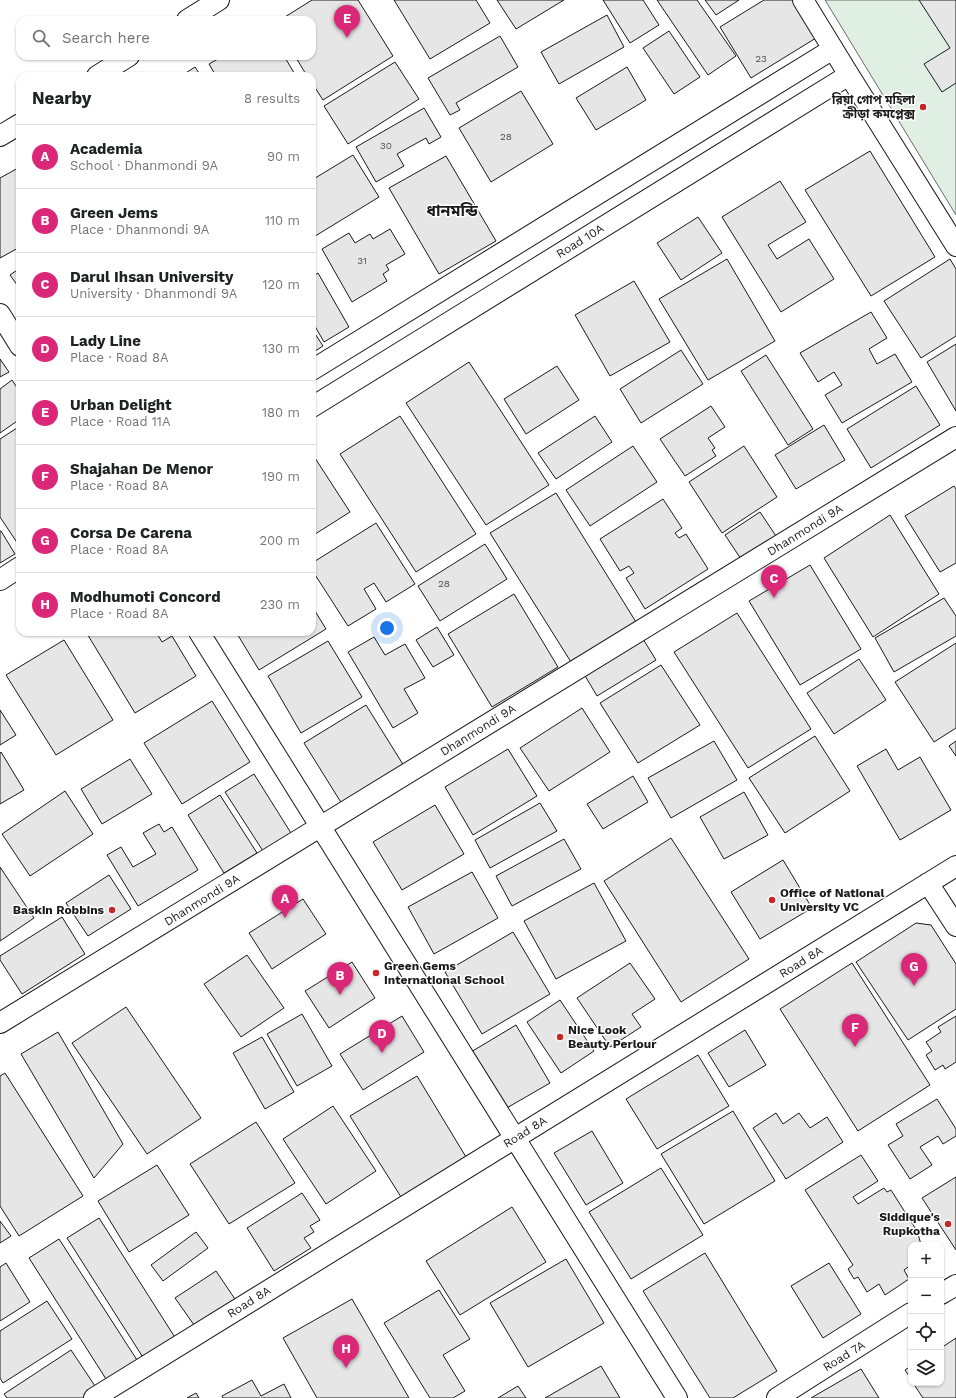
<!DOCTYPE html>
<meta charset="utf-8">
<style>
body{margin:0;font-family:"Work Sans","Noto Sans Bengali",sans-serif;background:#f6f6f6;color:#202124}
.controls{position:absolute;right:12px;bottom:12px;display:grid;overflow:hidden;border-radius:8px;box-shadow:0 1px 3px #0004}
.controls button{width:36px;height:36px;display:grid;place-items:center;padding:0;border:0;border-bottom:1px solid #e0e0e0;background:#fff;color:#202124;font:20px sans-serif}
.you{position:absolute;left:387px;top:628px;width:14px;height:14px;margin:-10px;border:3px solid #fff;border-radius:50%;background:#1a73e8;box-shadow:0 0 0 6px #1a73e833}
.badge{display:grid;place-items:center;width:26px;height:26px;border-radius:50%;background:#db2777;color:#fff;font-size:13px;font-weight:700}
.pin{position:absolute;translate:-50% -33px;filter:drop-shadow(0 1px 2px #0008)}
.pin::after{content:'';position:absolute;top:21px;width:14px;height:12px;background:inherit;clip-path:polygon(0 0,100% 0,50% 100%)}
.list{margin:0;padding:0;list-style:none}
h2{display:flex;justify-content:space-between;align-items:center;height:52px;margin:0;padding:0 16px;font-size:17px}
h2 small{font-size:13px;font-weight:400;color:#757577}
.list li{display:grid;grid-template-columns:26px 1fr auto;gap:12px;align-items:center;box-sizing:border-box;height:64px;padding:0 16px;border-top:1px solid #e0e0e0}
.list b{display:block;font-size:15px;white-space:nowrap}
.list p{margin:0;font-size:13px;white-space:nowrap;color:#757577}
.list em{font-size:13px;font-style:normal;color:#757577}
.icon{flex:none;width:22px;height:22px;fill:none;stroke:currentColor;stroke-width:2;stroke-linecap:round;stroke-linejoin:round}
.map{position:relative;flex:none;width:956px;height:1398px;overflow:hidden}
.search{position:absolute;background:#fff;box-shadow:0 1px 3px #0004;left:16px;top:16px;width:300px;height:44px;display:flex;align-items:center;gap:10px;box-sizing:border-box;padding:0 14px;border-radius:12px;color:#757577;font-size:15px}
.panel{position:absolute;background:#fff;box-shadow:0 1px 3px #0004;left:16px;top:72px;width:300px;height:564px;border-radius:12px}
.map>svg:first-child{display:block}
.green{fill:#e0efe3;stroke:#6a6a6a}
.building{fill:#e6e6e6;stroke:#1a1a1a}
.lines{fill:none;stroke-linecap:round;stroke-linejoin:round}
.street-casing{stroke:#1a1a1a;stroke-width:22}
.street{stroke:#fff;stroke-width:20}
.poi-dot{fill:#c62828;stroke:#fff;stroke-width:1.5}
.labels{text-anchor:middle;stroke-width:3;stroke-linejoin:round;paint-order:stroke}
.number-label{font-size:10px;fill:#4d4d4d}
.poi-label{font-size:12px;font-weight:bold;fill:#1a1a1a;stroke:#fff;text-anchor:end}
.street-label{font-size:12px;fill:#1a1a1a;stroke:#fff}
.district-label{font-size:16px;font-weight:bold;fill:#1a1a1a;stroke:#fff}
</style>
<div class="map">
<svg width="956" height="1398" viewBox="0 0 956 1398">
<rect width="100%" height="100%" fill="#fff"/>
<path class="green" d="M825 0H956V215Z"/>
<path class="building" d="M312 0H358L393 56 323 100 312 83V76H307L295 56H312V20H280Z
M394 0H476L490 23 430 59Z
M497 0H564L516 29Z
M603 0H643L659 25 630 43Z
M657 0H697L736 56 708 75Z
M705 0H739L716 15Z
M764 0H792L816 38 751 78 720 27Z
M919 0H956V83L942 92 924 64 950 48Z
M607 15 624 47 559 84 541 52Z
M669 31 700 77 674 94 643 48Z
M500 36 518 67 456 103 460 110 450 115 428 78Z
M223 56H284L296 76H216L209 64Z
M395 62 419 99 348 144 324 106Z
M195 67 201 76H181Z
M627 67 646 100 596 130 576 98Z
M521 91 553 144 491 182 459 128Z
M424 108 441 137 429 144 426 138 397 154 404 166 376 182 356 147Z
M870 151 935 257 871 296 805 190Z
M353 155 379 197 312 238V180Z
M446 156 496 241 439 274 389 188Z
M20 167V247L0 258V178Z
M780 181 806 222 768 245 777 259 809 239 834 279 781 312 722 217Z
M698 217 722 253 681 280 657 243Z
M390 229 405 254 386 265 389 270 383 274 387 281 352 302 322 249 349 233 355 243 370 234 373 239Z
M727 259 775 341 708 380 659 299Z
M950 259 956 269V336L921 358 884 301Z
M20 268V289L10 275Z
M318 273 349 327 324 342 312 321V277Z
M634 281 670 342 610 376 575 315Z
M871 312 887 338 869 349 877 364 895 354 912 382 842 423 825 395 842 385 834 372 818 382 800 353Z
M312 329 323 346 312 353Z
M956 344V411L927 362Z
M681 350 703 384 641 423 620 389Z
M766 355 813 429 788 445 741 371Z
M0 359 9 372 0 377Z
M469 362 549 485 486 525 406 403Z
M557 366 579 400 526 434 504 399Z
M12 380 20 392V419L0 433V389Z
M916 386 940 425 871 468 847 429Z
M711 406 725 427 708 438 715 448 712 450 716 456 685 476 660 439Z
M400 416 476 534 416 572 340 454Z
M595 416 612 442 556 479 538 453Z
M824 425 845 460 796 489 775 455Z
M20 426V547L0 517V439Z
M633 446 657 482 590 526 566 490Z
M744 446 777 497 722 533 689 482Z
M315 458 350 512 312 536V460Z
M954 486 956 489V563L940 572 905 516Z
M556 493 636 622 571 662 490 533Z
M663 499 682 528 675 533 679 538 686 534 708 569 645 609 626 578 634 573 629 566 620 571 600 539Z
M760 512 778 539 743 562 725 535Z
M890 515 939 594 873 637 824 558Z
M376 523 415 584 386 602 374 583 364 589 376 609 348 626 312 570V563Z
M0 531H1L15 554 0 563Z
M485 544 507 579 440 621 418 586Z
M810 565 861 649 800 685 749 601Z
M514 594 558 667 492 707 448 634Z
M944 598 956 616V636L894 672 875 638Z
M312 606 326 629 259 670 236 632H312Z
M737 613 811 729 748 768 674 652Z
M437 627 454 655 433 667 416 640Z
M86 632H156L162 642 172 636 196 676 135 713Z
M374 637 385 655 405 644 425 678 404 689 418 713 393 728 348 652Z
M643 639 656 660 597 696 584 674Z
M64 640 113 720 56 755 6 675Z
M328 641 362 697 301 733 268 676Z
M956 643V728L934 742 895 682Z
M859 659 886 700 834 734 807 693Z
M661 665 700 725 638 763 600 703Z
M212 701 250 762 182 804 144 743Z
M366 705 404 766 342 804 304 743Z
M582 708 610 752 549 791 520 748Z
M0 710 16 735 0 745Z
M815 736 850 791 785 833 749 778Z
M714 741 737 780 671 818 648 778Z
M956 741V756L949 746Z
M508 749 537 796 473 835 445 787Z
M886 749 898 770 920 757 951 810 900 840 857 766Z
M1 752 24 790 0 804V753Z
M130 759 152 794 102 824 81 789Z
M254 774 291 833 263 851 225 792Z
M633 776 648 802 603 829 587 804Z
M65 791 93 834 30 876 2 834Z
M744 792 768 835 724 859 700 817Z
M220 795 257 853 224 873 188 815Z
M540 803 557 831 490 868 475 840Z
M435 805 464 854 402 890 373 842Z
M159 824 164 832 172 827 198 870 138 906 107 855 121 847 133 867 156 854 143 833Z
M671 838 749 959 681 1002 604 881Z
M564 839 581 869 512 906 496 876Z
M783 860 812 908 760 939 731 892Z
M0 867 34 918 0 941Z
M472 872 498 918 434 954 408 907Z
M109 875 131 909 88 936 66 903Z
M594 883 626 941 556 979 524 921Z
M303 899 326 934 272 969 249 933Z
M62 917 85 954 22 994 0 960V956Z
M916 923 931 925 956 964V1009L908 1040 856 962Z
M513 932 550 994 482 1034 445 972Z
M247 955 284 1008 241 1037 204 984Z
M352 962 375 998 329 1028 305 991Z
M630 963 655 999 632 1014 641 1027 610 1047 577 998Z
M852 963 930 1085 858 1131 780 1009Z
M560 1000 594 1051 561 1073 527 1022Z
M126 1007 201 1118 147 1154 72 1043Z
M302 1014 332 1066 297 1086 267 1034Z
M402 1016 424 1052 363 1090 340 1054Z
M956 1016V1062L945 1069 943 1065 935 1070 926 1055 932 1051 926 1042 941 1032 938 1027Z
M516 1025 550 1083 505 1109 471 1052Z
M745 1030 766 1065 729 1087 708 1053Z
M58 1032 123 1144 94 1178 21 1054Z
M262 1037 294 1092 265 1109 233 1053Z
M698 1055 729 1106 657 1149 626 1099Z
M5 1073 83 1196 19 1236 0 1206V1076Z
M417 1076 466 1157 401 1197 350 1116Z
M937 1099 956 1129V1136L943 1144 938 1136 920 1147 932 1165 910 1179 888 1145 903 1136 896 1124Z
M333 1106 376 1171 326 1204 283 1139Z
M733 1111 775 1181 704 1224 661 1154Z
M776 1113 783 1124 799 1113 810 1128 827 1117 843 1142 786 1179 753 1128Z
M256 1122 295 1183 229 1224 190 1164Z
M592 1131 623 1183 586 1205 554 1153Z
M861 1155 878 1181 853 1197 858 1204 884 1188 887 1192 891 1190 917 1231 920 1241 921 1245H911V1265L904 1270 909 1279 885 1295 879 1284 867 1292 858 1277 854 1279 848 1269 853 1265 805 1190Z
M157 1165 189 1215 129 1252 98 1201Z
M661 1168 703 1235 631 1279 589 1212Z
M956 1177V1250L922 1198Z
M302 1193 320 1220 310 1226 314 1232 304 1238 311 1248 274 1271 247 1228Z
M512 1207 546 1262 460 1315 426 1261Z
M99 1218 176 1339 144 1359 67 1238Z
M0 1221 11 1236 0 1243Z
M196 1232 208 1248 163 1281 151 1265Z
M59 1239 137 1360 106 1379 29 1258Z
M705 1253 777 1371 733 1398H710L643 1291Z
M566 1259 604 1323 528 1367 490 1303Z
M6 1263 30 1302 0 1321V1267Z
M829 1263 861 1314 823 1338 791 1286Z
M216 1271 239 1305 199 1332 175 1298Z
M439 1290 470 1339 443 1355 465 1391 453 1398H430L384 1323Z
M352 1299 409 1398H317L283 1338Z
M47 1301 72 1339 3 1383 0 1378V1331Z
M956 1338V1398H923L913 1383H941V1348Z
M71 1350 99 1392 89 1398H7L4 1394Z
M601 1366 620 1398H545Z
M911 1366V1379L905 1370Z
M861 1369 879 1398H811Z
M252 1380 261 1396 284 1384 291 1398H223L222 1396Z
M518 1386 526 1398H498Z
M196 1393 199 1398H187Z"/>
<g class="lines">
<defs>
<path id="street" d="M803 0 849 75 956 246
M187 20 219 0
M97 76 129 56
M0 136 20 124
M0 314 20 346
M312 370 833 49
M312 407 849 75
M0 580 20 567
M199 632 677 1398
M928 883 956 926
M0 1023 956 437
M941 1294 956 1285
M94 1398 956 866
M777 1398 911 1313"/>
</defs>
<use href="#street" class="street-casing"/>
<use href="#street" class="street"/>
</g>
<g class="poi-dot">
<circle cx="923" cy="107" r="4"/>
<circle cx="772" cy="900" r="4"/>
<circle cx="112" cy="910" r="4"/>
<circle cx="376" cy="973" r="4"/>
<circle cx="560" cy="1037" r="4"/>
<circle cx="948" cy="1224" r="4"/>
</g>
<g class="labels">
<g class="number-label">
<text x="761" y="62">23</text>
<text x="506" y="140">28</text>
<text x="386" y="149">30</text>
<text x="362" y="264">31</text>
<text x="444" y="587">28</text>
</g>
<g class="poi-label">
<text x="915" y="104">রিয়া গোপ মহিলা<tspan x="915" dy="14">ক্রীড়া কমপ্লেক্স</tspan></text>
<text x="780" y="897" text-anchor="start">Office of National<tspan x="780" dy="14">University VC</tspan></text>
<text x="104" y="914">Baskin Robbins</text>
<text x="384" y="970" text-anchor="start">Green Gems<tspan x="384" dy="14">International School</tspan></text>
<text x="568" y="1034" text-anchor="start">Nice Look<tspan x="568" dy="14">Beauty Perlour</tspan></text>
<text x="940" y="1221">Siddique's<tspan x="940" dy="14">Rupkotha</tspan></text>
</g>
<g class="street-label">
<text transform="translate(580 241) rotate(-32)" y="4">Road 10A</text>
<text transform="translate(805 530) rotate(-32)" y="4">Dhanmondi 9A</text>
<text transform="translate(478 730) rotate(-32)" y="4">Dhanmondi 9A</text>
<text transform="translate(202 900) rotate(-32)" y="4">Dhanmondi 9A</text>
<text transform="translate(801 962) rotate(-32)" y="4">Road 8A</text>
<text transform="translate(525 1132) rotate(-32)" y="4">Road 8A</text>
<text transform="translate(249 1302) rotate(-32)" y="4">Road 8A</text>
<text transform="translate(844 1356) rotate(-32)" y="4">Road 7A</text>
</g>
<g class="district-label">
<text x="452" y="216">ধানমন্ডি</text>
</g>
</g>
</svg>
<div class="controls">
<button>+</button>
<button>−</button>
<button><svg class="icon" aria-label="locate" viewBox="0 0 24 24"><circle cx="12" cy="12" r="6"/><path d="M12 2v4M12 18v4M2 12h4M18 12h4"/></svg></button>
<button><svg class="icon" aria-label="layers" viewBox="0 0 24 24"><path d="M12 4l9 5-9 5-9-5zM3 14l9 5 9-5"/></svg></button>
</div>
<div class="you"></div>
<div class="pin badge" style="left:285px;top:918px">A</div>
<div class="pin badge" style="left:340px;top:995px">B</div>
<div class="pin badge" style="left:774px;top:598px">C</div>
<div class="pin badge" style="left:382px;top:1053px">D</div>
<div class="pin badge" style="left:347px;top:38px">E</div>
<div class="pin badge" style="left:855px;top:1047px">F</div>
<div class="pin badge" style="left:914px;top:986px">G</div>
<div class="pin badge" style="left:346px;top:1368px">H</div>
<div class="search"><svg class="icon" aria-label="search" viewBox="0 0 24 24"><circle cx="10" cy="10" r="6"/><path d="M15 15l6 6"/></svg>Search here</div>
<section class="panel">
<h2>Nearby<small>8 results</small></h2>
<ul class="list">
<li><span class="badge">A</span><div><b>Academia</b><p>School · Dhanmondi 9A</p></div><em>90 m</em></li>
<li><span class="badge">B</span><div><b>Green Jems</b><p>Place · Dhanmondi 9A</p></div><em>110 m</em></li>
<li><span class="badge">C</span><div><b>Darul Ihsan University</b><p>University · Dhanmondi 9A</p></div><em>120 m</em></li>
<li><span class="badge">D</span><div><b>Lady Line</b><p>Place · Road 8A</p></div><em>130 m</em></li>
<li><span class="badge">E</span><div><b>Urban Delight</b><p>Place · Road 11A</p></div><em>180 m</em></li>
<li><span class="badge">F</span><div><b>Shajahan De Menor</b><p>Place · Road 8A</p></div><em>190 m</em></li>
<li><span class="badge">G</span><div><b>Corsa De Carena</b><p>Place · Road 8A</p></div><em>200 m</em></li>
<li><span class="badge">H</span><div><b>Modhumoti Concord</b><p>Place · Road 8A</p></div><em>230 m</em></li>
</ul>
</section>
</div>
